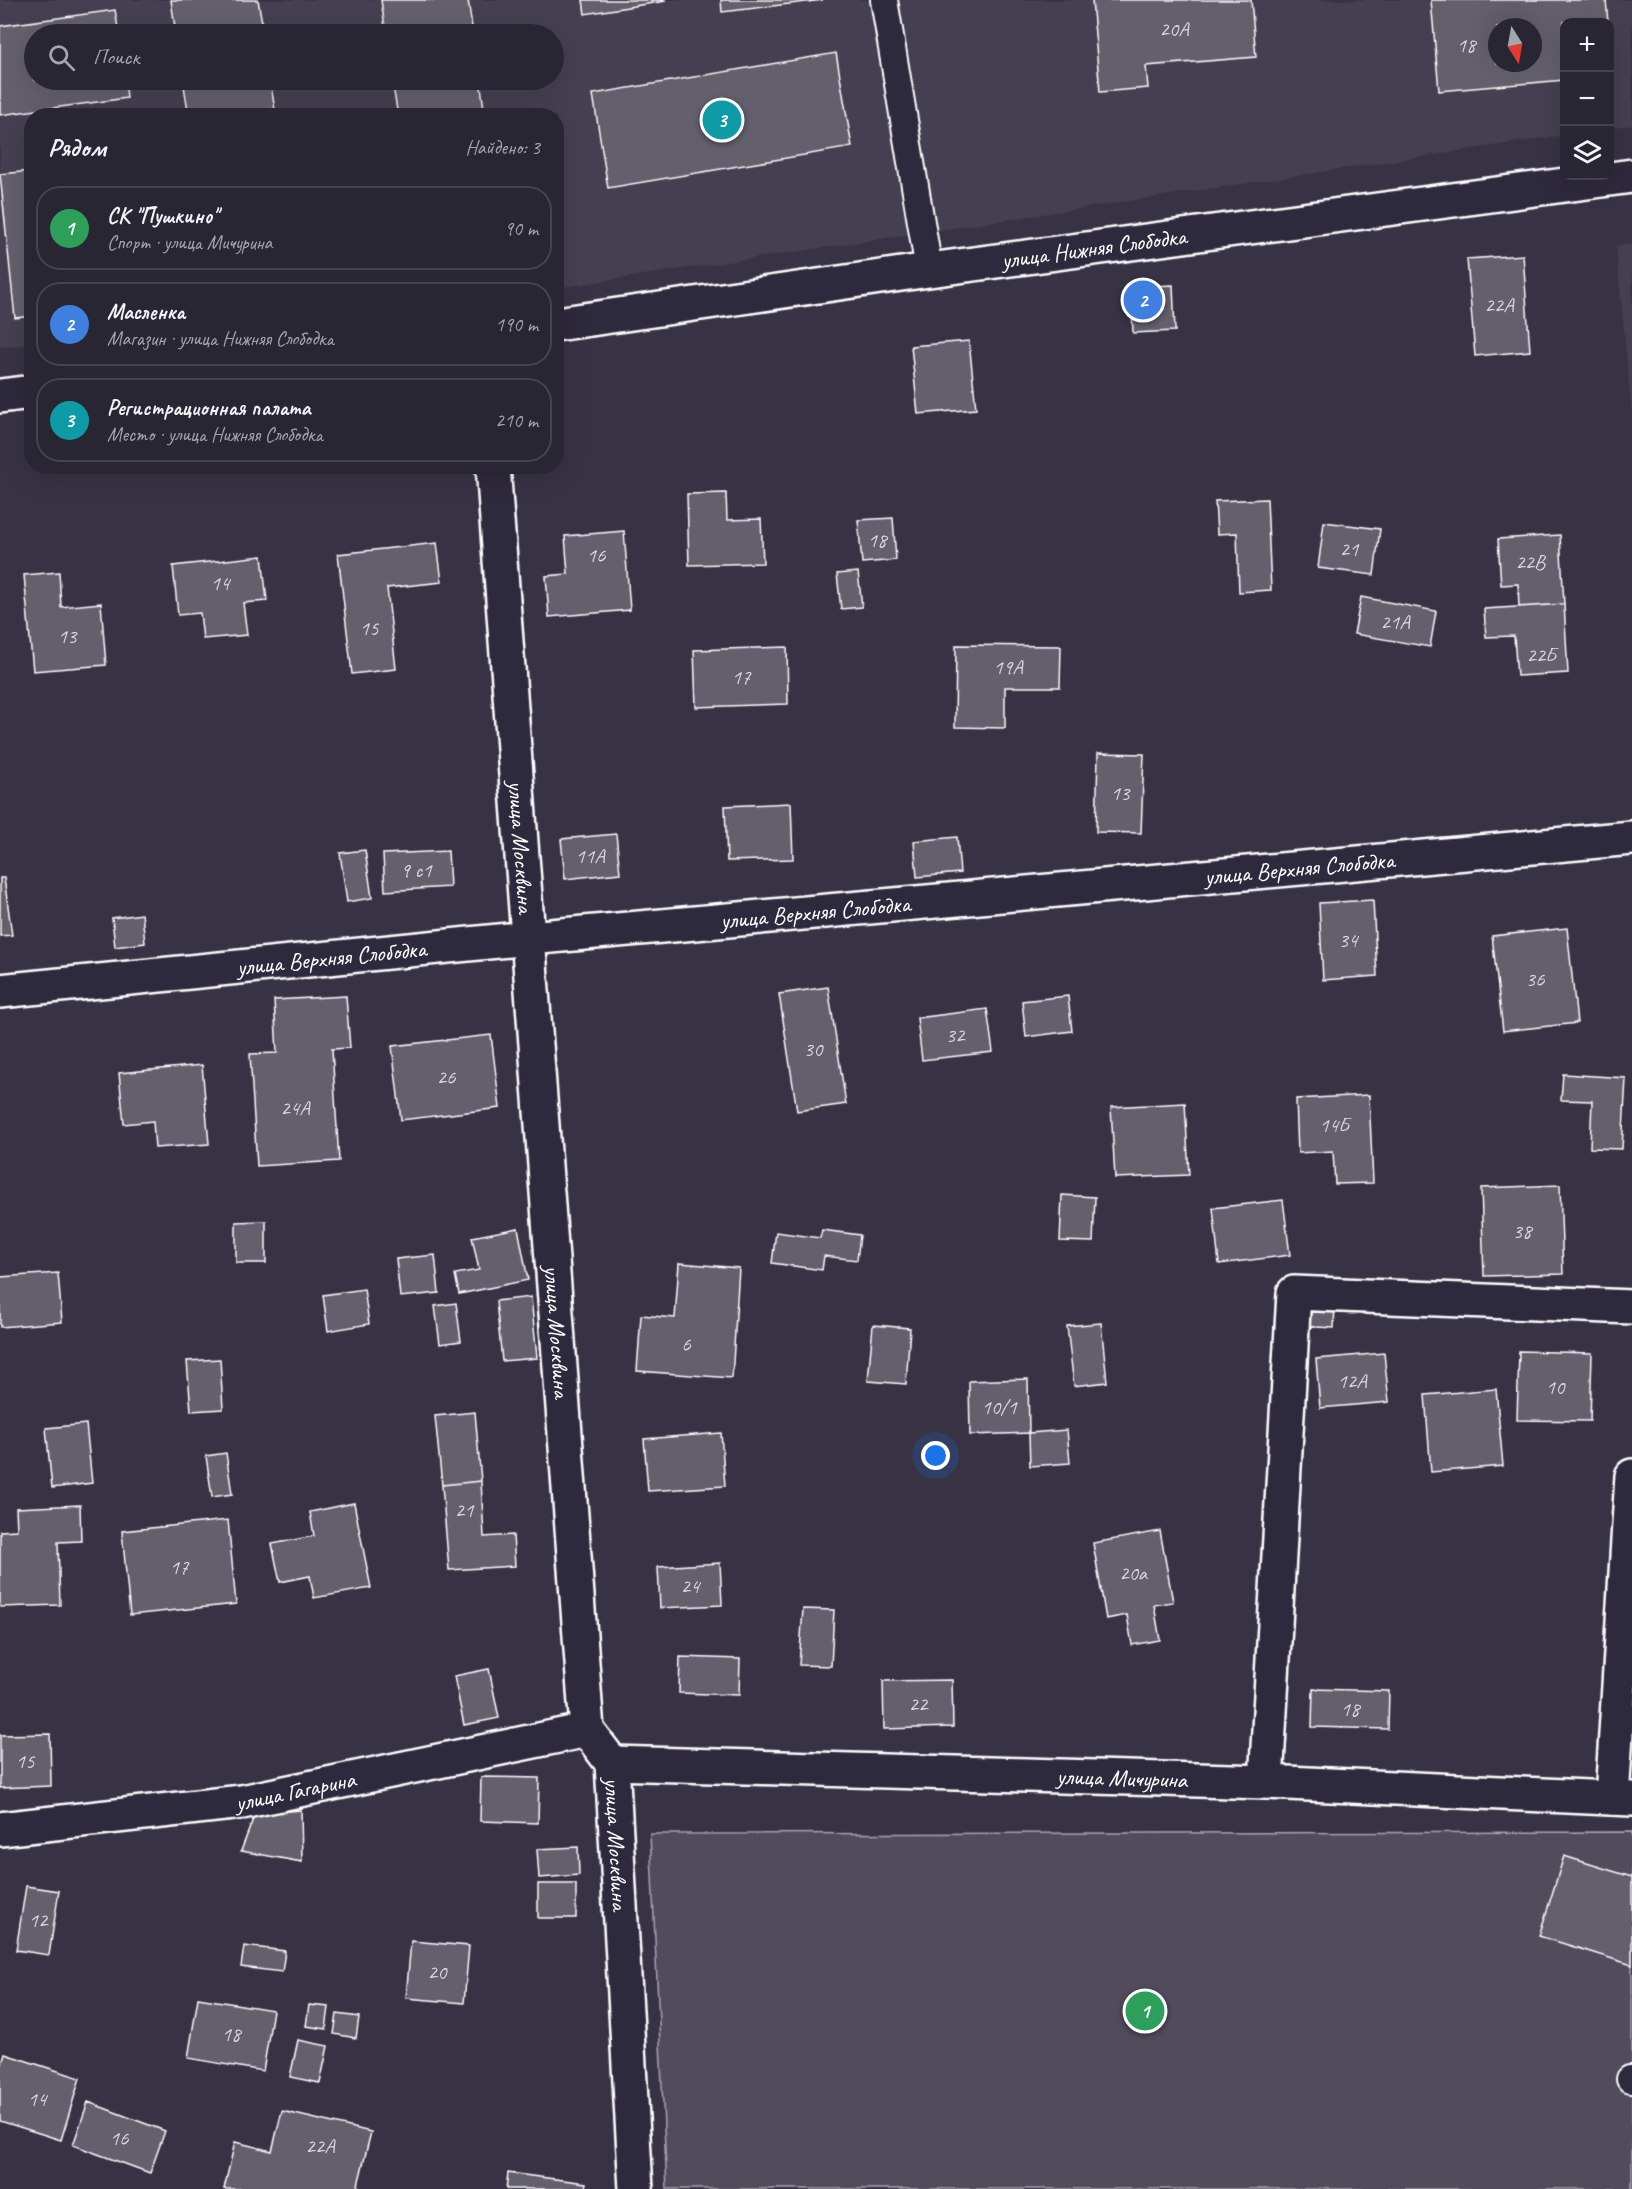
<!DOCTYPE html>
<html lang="ru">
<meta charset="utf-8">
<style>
body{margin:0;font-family:Caveat,sans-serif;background:#353240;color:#f1f3f6}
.controls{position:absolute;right:18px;top:18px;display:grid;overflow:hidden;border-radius:12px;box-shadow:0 6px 24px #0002}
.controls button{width:54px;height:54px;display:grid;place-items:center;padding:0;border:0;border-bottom:2px solid #45434f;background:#292634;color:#f1f3f6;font:30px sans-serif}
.compass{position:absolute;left:1488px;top:18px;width:54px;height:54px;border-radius:50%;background:#292634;box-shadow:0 6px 24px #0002;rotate:169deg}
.you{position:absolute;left:936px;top:1456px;width:21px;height:21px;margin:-15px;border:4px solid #fff;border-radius:50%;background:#1a73e8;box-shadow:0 0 0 9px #1a73e833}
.badge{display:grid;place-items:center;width:39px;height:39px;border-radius:50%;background:#8c9099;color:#fff;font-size:20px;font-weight:700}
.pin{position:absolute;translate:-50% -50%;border:3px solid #fff;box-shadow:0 2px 6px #0006}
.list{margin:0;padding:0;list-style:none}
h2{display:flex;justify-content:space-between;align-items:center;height:78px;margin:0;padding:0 24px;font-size:26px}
h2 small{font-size:20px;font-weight:400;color:#a5a5ac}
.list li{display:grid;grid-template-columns:39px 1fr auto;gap:18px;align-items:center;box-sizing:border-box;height:84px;margin:0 12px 12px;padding:0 12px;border:2px solid #45434f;border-radius:24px}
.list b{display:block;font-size:22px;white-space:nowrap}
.list p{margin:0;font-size:20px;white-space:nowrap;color:#a5a5ac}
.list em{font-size:20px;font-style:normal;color:#a5a5ac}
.icon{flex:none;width:33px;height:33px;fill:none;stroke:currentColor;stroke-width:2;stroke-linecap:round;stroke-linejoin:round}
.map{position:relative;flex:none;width:1632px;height:2189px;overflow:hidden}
.search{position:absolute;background:#292634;box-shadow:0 6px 24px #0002;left:24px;top:24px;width:540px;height:66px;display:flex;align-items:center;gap:15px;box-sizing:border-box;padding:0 21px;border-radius:33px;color:#a5a5ac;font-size:22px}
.panel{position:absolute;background:#292634;box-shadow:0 6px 24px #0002;left:24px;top:108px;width:540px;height:366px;border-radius:24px}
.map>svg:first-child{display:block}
.built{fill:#444051;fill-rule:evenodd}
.green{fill:#514c5c;stroke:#a8a6ae;stroke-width:1.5}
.building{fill:#635f6d;stroke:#fff;stroke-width:1.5;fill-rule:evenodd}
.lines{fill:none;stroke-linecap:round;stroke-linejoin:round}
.lane-casing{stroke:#fff;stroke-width:30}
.street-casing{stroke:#fff;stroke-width:38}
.secondary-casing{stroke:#fff;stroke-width:38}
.lane{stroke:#2f2a3d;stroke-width:26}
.street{stroke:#2f2a3d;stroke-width:33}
.secondary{stroke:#2f2a3d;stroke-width:33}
.labels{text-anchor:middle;stroke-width:4.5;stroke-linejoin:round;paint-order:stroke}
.number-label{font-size:21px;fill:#d8d7da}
.street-label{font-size:24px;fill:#fff;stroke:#2f2a3d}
</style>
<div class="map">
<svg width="1632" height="2189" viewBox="0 0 1632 2189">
<rect width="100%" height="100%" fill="#373345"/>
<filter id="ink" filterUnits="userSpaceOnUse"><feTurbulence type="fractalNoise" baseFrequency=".0167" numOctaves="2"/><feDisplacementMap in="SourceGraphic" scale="12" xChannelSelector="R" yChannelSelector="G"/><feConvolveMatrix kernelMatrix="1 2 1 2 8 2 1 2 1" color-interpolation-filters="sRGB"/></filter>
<g filter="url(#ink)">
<path class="built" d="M0 0H1632V125L1610 128V22H1564V135L557 288 556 116H32L31 344 0 347ZM1497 27H1533V63H1497ZM34 34H554V80H34Z
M1632 244V415L1616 246Z"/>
<path class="green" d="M1632 1832V2189H667L650 1834Z"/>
<path class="building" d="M171 0H258L264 34H176Z
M381 0H468L473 34H386Z
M583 0H665V1L585 14Z
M721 0H823L722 12Z
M1092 0H1251L1256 57 1146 66 1148 88 1100 92Z
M1431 0H1606L1608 22H1564V80L1439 91ZM1497 27H1533V63H1497Z
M115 10 119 34H34V80H125L127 98 0 115V26Z
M836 53 852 147 608 188 593 94Z
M183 80H270L276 116H189Z
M392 80H480L485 116H398Z
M32 171V316L15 318 0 174Z
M1523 255 1530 351 1475 356 1467 259Z
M1173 285 1175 331 1133 333 1131 287Z
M969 341 976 409 918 414 911 346Z
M726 493 727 520 761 519 763 563 689 565 687 494Z
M1267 499 1271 590 1239 592 1237 533 1217 534 1215 501Z
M893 518 896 560 862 563 858 520Z
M1324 522 1380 529 1374 575 1318 568Z
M624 531 630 610 549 617 546 576 568 574 565 536Z
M1560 535 1564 604 1519 607 1518 584 1501 585 1498 539Z
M437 543 442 582 387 588 396 669 352 674 338 554Z
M262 556 267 601 243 603 247 635 203 639 200 613 178 615 173 566Z
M59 572 61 607 101 603 106 665 33 671 24 575Z
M858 572 862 607 841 609 837 574Z
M1361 597 1436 611 1430 647 1354 634Z
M1564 604 1568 673 1517 676 1514 636 1486 637 1484 609Z
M956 645 1061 646 1060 687H1005V728L955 727Z
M787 647 788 704 696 707 694 650Z
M1098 753 1144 754 1141 833 1096 832Z
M791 803 793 859 727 861 725 806Z
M616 834 620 873 565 879 561 839Z
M957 837 960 873 917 877 914 841Z
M365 850 372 898 347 902 340 853Z
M448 851 450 887 385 891 383 854Z
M0 878H4L12 935 0 936Z
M1373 900 1377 976 1323 980 1319 903Z
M142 914 145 943 115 947 112 918Z
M1567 928 1577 1023 1503 1031 1492 936Z
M828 987 846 1104 797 1111 779 994Z
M346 996 350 1048 332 1049 339 1161 257 1166 250 1054 277 1053 274 1000Z
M1068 996 1072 1031 1026 1037 1022 1001Z
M987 1009 993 1052 922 1060 917 1018Z
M491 1035 500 1108 401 1120 392 1046Z
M202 1065 209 1144 155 1148 153 1121 124 1124 119 1073Z
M1563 1074 1626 1078 1622 1149 1590 1148 1592 1101 1561 1100Z
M1369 1095 1373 1183 1335 1184 1333 1151 1298 1153 1296 1099Z
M1185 1103 1189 1175 1115 1178 1111 1107Z
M1560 1185 1563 1274 1484 1276 1481 1188Z
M1062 1195 1095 1197 1093 1242 1060 1241Z
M1283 1200 1290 1255 1219 1264 1213 1208Z
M266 1221V1263H236V1222Z
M518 1228 528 1280 459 1294 455 1274 479 1270 472 1237Z
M822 1230 860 1235 857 1260 824 1256 822 1270 772 1263 776 1232 820 1238Z
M435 1255 439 1293 400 1297 396 1259Z
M679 1263 739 1268 732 1378 637 1371 641 1315 675 1318Z
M58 1273 62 1322 0 1327V1277Z
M364 1289 369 1324 328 1331 323 1295Z
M531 1297 537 1358 502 1361 496 1301Z
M1299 1301 1335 1302 1334 1328 1298 1326Z
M456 1303 461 1341 440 1344 435 1306Z
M1101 1323 1107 1382 1074 1386 1067 1326Z
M873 1325 910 1328 906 1384 868 1381Z
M1519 1351 1592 1353 1590 1421 1517 1420Z
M1384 1353 1389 1402 1320 1408 1316 1359Z
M220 1359 223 1409 191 1411 187 1361Z
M1028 1379 1029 1433 970 1435 969 1381Z
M1496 1389 1503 1466 1431 1472 1425 1395Z
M475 1412 481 1481 442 1485 435 1416Z
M86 1424 92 1483 52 1488 46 1428Z
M1067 1430 1070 1463 1030 1466 1029 1433Z
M721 1433 725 1486 648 1491 644 1439Z
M226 1453 232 1494 212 1497 206 1456Z
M481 1481 484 1537 513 1535 515 1566 449 1570 442 1485Z
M354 1503 371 1588 314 1598 310 1576 280 1582 272 1544 314 1536 310 1512Z
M80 1505 81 1541 58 1542 60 1605 0 1607V1531L17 1530 16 1508Z
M228 1520 236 1604 130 1615 122 1531Z
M1160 1531 1173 1602 1154 1605 1160 1640 1132 1645 1127 1615 1106 1619 1093 1543Z
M720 1563 722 1605 660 1608 658 1567Z
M803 1609 834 1610 831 1666 799 1665Z
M680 1657 740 1659 739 1695 679 1693Z
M489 1669 499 1718 464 1725 454 1676Z
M952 1680 953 1727 884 1729 883 1681Z
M1313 1689 1389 1691 1388 1729 1312 1727Z
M50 1734 51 1786 0 1788V1735Z
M481 1777 539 1778 538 1823 480 1821Z
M301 1810 302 1862 241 1851 255 1814Z
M578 1847 579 1875 539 1878 537 1849Z
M1564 1856 1632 1877V1965L1539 1936Z
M538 1884H576V1918H538Z
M26 1886 59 1891 49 1955 16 1950Z
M411 1941 469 1946 464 2003 406 1998Z
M244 1946 285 1951 282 1972 241 1967Z
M198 1998 273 2010 263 2071 188 2058Z
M309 2005 329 2007 326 2029 306 2026Z
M337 2014 359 2017 356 2038 334 2034Z
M298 2040 328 2046 320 2083 290 2077Z
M5 2054 80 2078 61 2140 0 2121V2070Z
M88 2102 165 2131 150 2173 73 2145Z
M282 2111 371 2132 357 2189H224L235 2142 272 2151Z
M508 2173 586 2183 585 2189H506Z"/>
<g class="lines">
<defs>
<path id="lane" d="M884 0 929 270
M1630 2079H1632"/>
<g id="street">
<path id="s1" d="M493 466 587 1730 612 1763 636 2189"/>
<path id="s2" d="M0 991 529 938 1632 838"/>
<path id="s3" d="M612 1763 1266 1782 1632 1799"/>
<path d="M1266 1782 1294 1293 1632 1307"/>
<path d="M1612 1798 1632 1476"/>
<path id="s4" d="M0 1829 242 1802 587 1730"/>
</g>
<g id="secondary">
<path id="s5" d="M556 324 929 270 1632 176"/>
<path d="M0 396 32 392"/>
</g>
</defs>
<use href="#lane" class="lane-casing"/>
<use href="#street" class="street-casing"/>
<use href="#secondary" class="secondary-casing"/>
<use href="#lane" class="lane"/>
<use href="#street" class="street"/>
<use href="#secondary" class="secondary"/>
</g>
</g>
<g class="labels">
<g class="number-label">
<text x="1174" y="36">20А</text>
<text x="1466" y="52">18</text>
<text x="1499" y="312">22А</text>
<text x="877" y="547">18</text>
<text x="1349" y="556">21</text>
<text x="596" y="562">16</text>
<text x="1530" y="569">22В</text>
<text x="220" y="590">14</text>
<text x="1395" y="629">21А</text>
<text x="369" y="635">15</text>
<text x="67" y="643">13</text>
<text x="1541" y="662">22Б</text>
<text x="1008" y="674">19А</text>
<text x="741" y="684">17</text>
<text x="1120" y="800">13</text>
<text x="590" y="863">11А</text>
<text x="416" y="877">9 с1</text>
<text x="1348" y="947">34</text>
<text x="1535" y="986">36</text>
<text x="955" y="1042">32</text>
<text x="813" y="1056">30</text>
<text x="446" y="1084">26</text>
<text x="295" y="1115">24А</text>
<text x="1334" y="1132">14Б</text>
<text x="1522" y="1238">38</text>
<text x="686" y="1351">6</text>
<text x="1352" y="1388">12А</text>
<text x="1555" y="1394">10</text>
<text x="999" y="1414">10/1</text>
<text x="464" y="1517">21</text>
<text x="179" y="1574">17</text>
<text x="1133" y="1580">20а</text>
<text x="690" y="1593">24</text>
<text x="918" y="1711">22</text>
<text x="1350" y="1716">18</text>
<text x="25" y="1768">15</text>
<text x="38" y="1927">12</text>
<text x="437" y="1979">20</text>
<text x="231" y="2041">18</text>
<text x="37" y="2106">14</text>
<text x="119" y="2145">16</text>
<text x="320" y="2153">22А</text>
</g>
<g class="street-label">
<text dy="8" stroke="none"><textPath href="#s5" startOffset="543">улица Нижняя Слободка</textPath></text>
<text dy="8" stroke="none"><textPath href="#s1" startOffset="382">улица Москвина</textPath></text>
<text dy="8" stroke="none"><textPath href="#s2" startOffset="1305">улица Верхняя Слободка</textPath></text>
<text dy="8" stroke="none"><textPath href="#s2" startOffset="819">улица Верхняя Слободка</textPath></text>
<text dy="8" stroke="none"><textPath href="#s2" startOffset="333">улица Верхняя Слободка</textPath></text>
<text dy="8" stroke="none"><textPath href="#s1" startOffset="868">улица Москвина</textPath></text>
<text dy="8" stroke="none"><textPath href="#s3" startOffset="510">улица Мичурина</textPath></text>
<text dy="8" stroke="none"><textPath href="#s4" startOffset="298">улица Гагарина</textPath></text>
<text dy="8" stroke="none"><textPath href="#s1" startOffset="1390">улица Москвина</textPath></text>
</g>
</g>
</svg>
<div class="controls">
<button>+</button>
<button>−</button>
<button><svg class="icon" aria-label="layers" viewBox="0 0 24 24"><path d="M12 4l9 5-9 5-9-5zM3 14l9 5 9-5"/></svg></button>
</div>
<svg class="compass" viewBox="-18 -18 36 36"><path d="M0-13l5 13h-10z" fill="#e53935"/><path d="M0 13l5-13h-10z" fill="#a5a5ac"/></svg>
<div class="you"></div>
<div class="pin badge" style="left:1145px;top:2011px;background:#2e9e5b">1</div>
<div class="pin badge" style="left:1143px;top:300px;background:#3f7fe0">2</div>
<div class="pin badge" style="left:722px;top:120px;background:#0f9aa8">3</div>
<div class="search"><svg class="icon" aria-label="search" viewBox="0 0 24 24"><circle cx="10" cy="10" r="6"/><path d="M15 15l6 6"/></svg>Поиск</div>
<section class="panel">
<h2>Рядом<small>Найдено: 3</small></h2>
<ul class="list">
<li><span class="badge" style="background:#2e9e5b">1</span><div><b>СК &quot;Пушкино&quot;</b><p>Спорт · улица Мичурина</p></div><em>90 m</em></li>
<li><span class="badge" style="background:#3f7fe0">2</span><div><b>Масленка</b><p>Магазин · улица Нижняя Слободка</p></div><em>190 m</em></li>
<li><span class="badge" style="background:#0f9aa8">3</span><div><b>Регистрационная палата</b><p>Место · улица Нижняя Слободка</p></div><em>210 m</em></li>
</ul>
</section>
</div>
